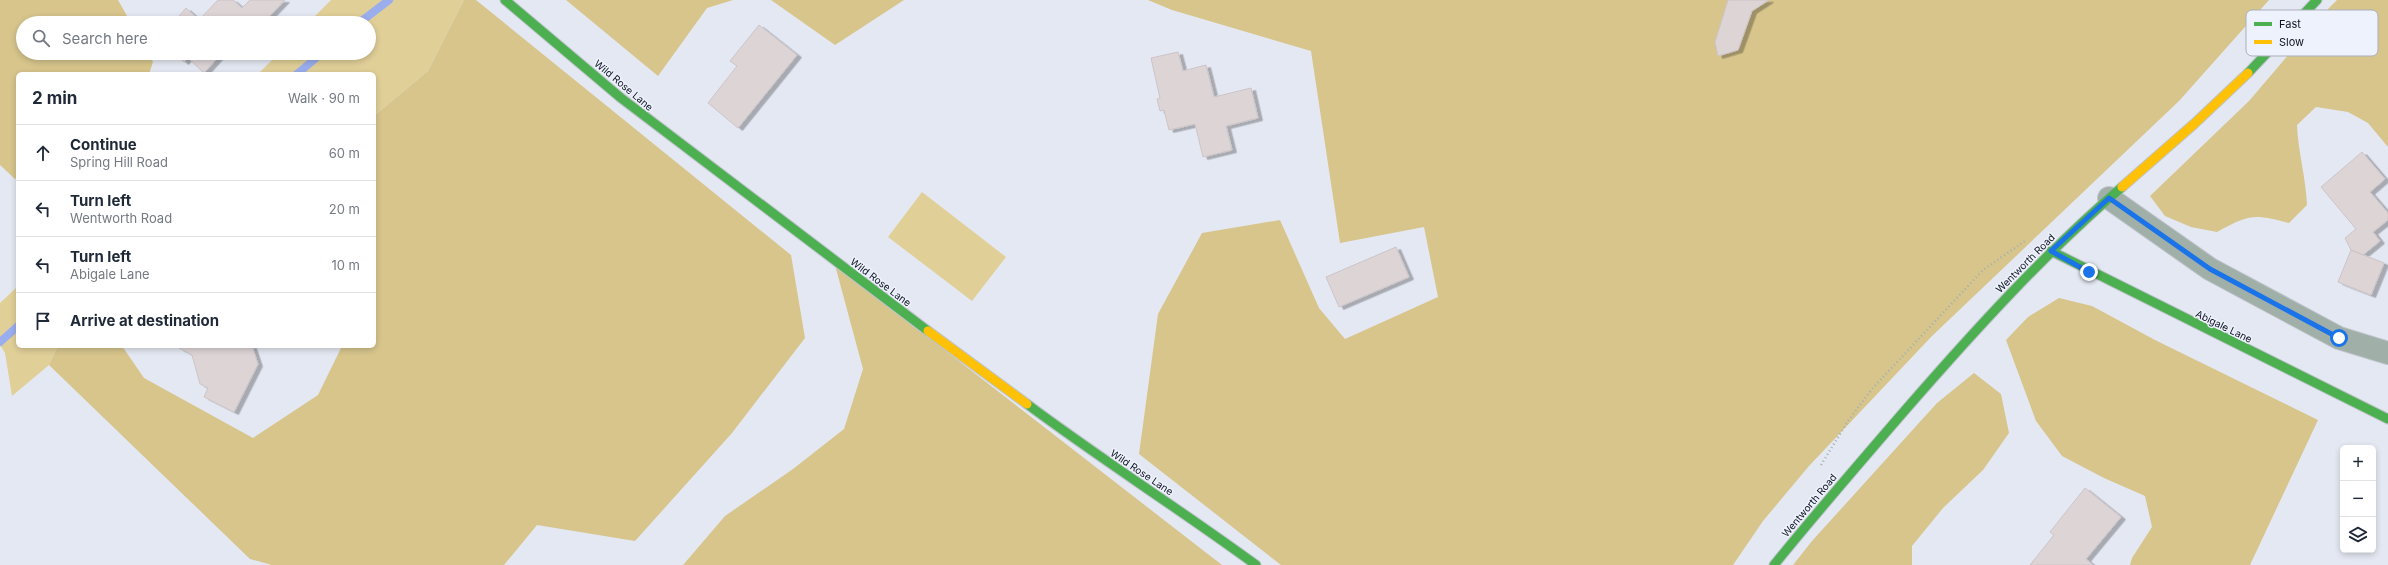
<!DOCTYPE html>
<meta charset="utf-8">
<style>
body{margin:0;font-family:Inter,sans-serif;background:#f6f6f7;color:#1f2937}
.controls{position:absolute;right:12px;bottom:12px;display:grid;overflow:hidden;border-radius:6px;box-shadow:0 2px 6px #0003}
.controls button{width:36px;height:36px;display:grid;place-items:center;padding:0;border:0;border-bottom:1px solid #e0e1e3;background:#fff;color:#1f2937;font:20px sans-serif}
.stop{position:absolute;width:12px;height:12px;margin:-9px;border:3px solid #1a73e8;border-radius:50%;background:#fff}
.stop.end{background:#1a73e8;border-color:#fff;box-shadow:0 1px 4px #0008}
.list{margin:0;padding:0;list-style:none}
h2{display:flex;justify-content:space-between;align-items:center;height:52px;margin:0;padding:0 16px;font-size:17px}
h2 small{font-size:13px;font-weight:400;color:#747a83}
.list li{display:grid;grid-template-columns:26px 1fr auto;gap:12px;align-items:center;box-sizing:border-box;height:56px;padding:0 16px;border-top:1px solid #e0e1e3}
.list b{display:block;font-size:15px;white-space:nowrap}
.list p{margin:0;font-size:13px;white-space:nowrap;color:#747a83}
.list em{font-size:13px;font-style:normal;color:#747a83}
.icon{flex:none;width:22px;height:22px;fill:none;stroke:currentColor;stroke-width:2;stroke-linecap:round;stroke-linejoin:round}
.map{position:relative;flex:none;width:2388px;height:565px;overflow:hidden}
.search{position:absolute;background:#fff;box-shadow:0 2px 6px #0003;left:16px;top:16px;width:360px;height:44px;display:flex;align-items:center;gap:10px;box-sizing:border-box;padding:0 14px;border-radius:22px;color:#747a83;font-size:15px}
.panel{position:absolute;background:#fff;box-shadow:0 2px 6px #0003;left:16px;top:72px;width:360px;height:276px;border-radius:6px}
.map>svg:first-child{display:block}
.green{fill:#e1cf98}
.forest{fill:#d7c58c}
.lines{fill:none;stroke-linecap:round;stroke-linejoin:round}
.stream{stroke:#9aaeee;stroke-width:8}
.building{fill:#ddd4d6;stroke:#cdc4c7;filter:url(#shadow)}
.street-casing{stroke:#bec3cc;stroke-width:24}
.fast-casing{stroke:#bec3cc;stroke-width:11}
.slow-casing{stroke:#bec3cc;stroke-width:11}
.path{stroke:#a4b0ae;stroke-width:2.5;stroke-dasharray:1 3;stroke-linecap:butt}
.street{stroke:#a0b0a8;stroke-width:22}
.fast{stroke:#4caf50;stroke-width:9}
.slow{stroke:#ffc107;stroke-width:9}
.route{stroke:#1a73e8;stroke-width:5}
.labels{text-anchor:middle;stroke-width:3;stroke-linejoin:round;paint-order:stroke}
.street-label{font-size:10px;fill:#0f1424;stroke:#eef2fc}
.key{fill:#eef2fc;stroke:#abafbb;stroke-width:1}
.key-label{font-size:11px;fill:#0f1424}
</style>
<div class="map">
<svg width="2388" height="565" viewBox="0 0 2388 565">
<defs>
<filter id="shadow"><feDropShadow dx="4.5" dy="2.5" stdDeviation="0" flood-color="#0004"/></filter>
</defs>
<rect width="100%" height="100%" fill="#e4e8f2"/>
<path class="green" d="M331 0H464L428 71 374 116V74H258L279 53H369V23H308Z
M922 192 1006 257 972 301 888 237Z
M18 286V346H58L49 365 12 396 5 353 0 345V303Z"/>
<path class="forest" d="M0 0H118L131 23H23V53H148L153 62 149 74H18V178L15 179 0 165Z
M464 0H476L791 255 805 338 732 433 635 541 537 525 504 565H272L250 559 49 365 58 346H122L144 378 253 438 318 395 342 346H374V116L428 71Z
M566 0H733L707 8 658 76Z
M771 0H904L835 45Z
M1148 0H2269L2179 101 1932 336 1809 466 1763 521 1733 565H1281L1139 454 1158 314 1202 233 1280 220 1319 308 1345 339 1438 297 1424 227 1340 243 1311 51 1172 10Z
M2337 0H2388V147L2368 123 2348 112 2316 107 2297 125C2298 152 2306 178 2307 205L2289 223C2254 214 2250 214 2217 232L2191 227 2165 216 2150 196 2249 101 2323 14Z
M835 265 1222 565H683L725 516 793 469 844 429 863 369Z
M2059 298 2092 306 2155 340 2318 420 2250 565H2130L2132 558 2152 527 2145 496 2104 478 2062 456 2036 421 2006 340 2028 317Z
M1974 373 2001 394 2009 433 1983 470 1943 508 1912 546V565H1793L1812 541 1937 403Z"/>
<g class="lines">
<path class="stream" d="M359 23 389 0
M297 74 322 53
M0 342 18 326"/>
</g>
<path class="building" d="M218 0H233L242 8 250 0H285L263 23H173L186 8 199 20Z
M1728 0H1769L1752 11 1738 50 1718 56 1715 42Z
M759 25 797 55 738 128 708 103 737 66 730 61Z
M1178 52 1183 71 1206 65 1214 97 1251 88 1258 118 1226 126 1232 150 1203 157 1195 124 1169 130 1164 110 1160 111 1157 99 1160 98 1151 58Z
M174 53H222L204 73 188 58 184 62Z
M2362 152 2385 179 2370 192 2388 213V220L2373 232 2380 241 2363 255 2351 250 2345 238 2356 229 2321 187Z
M1396 247 1409 277 1339 307 1326 277Z
M2351 250 2384 263 2371 295 2338 282Z
M180 346H252L258 364 234 412 204 397 208 388 200 384 192 355 179 348Z
M2085 488 2121 517 2086 559 2093 565H2030L2054 535 2050 532Z"/>
<g class="lines">
<defs>
<path id="street" d="M2109 198 2210 269 2339 338 2388 353"/>
<path id="fast" d="M505 0 621 98 928 331
M2248 73 2317 0
M2051 251 2388 419
M1027 404C1102 460 1181 510 1256 565
M1774 565C1817 512 1862 460 1907 408 1975 330 2044 254 2122 187"/>
<path id="slow" d="M2122 187 2194 124 2248 73
M928 331 1027 404"/>
</defs>
<use href="#street" class="street-casing"/>
<use href="#fast" class="fast-casing"/>
<use href="#slow" class="slow-casing"/>
<path class="path" d="M1821 465 1848 421 1872 389 1983 270 2025 241"/>
<use href="#street" class="street"/>
<use href="#fast" class="fast"/>
<use href="#slow" class="slow"/>
</g>
<g class="lines">
<path class="route" d="M2089 272 2051 251 2109 198 2210 269 2339 338"/>
</g>
<g class="labels">
<g class="street-label">
<text transform="translate(624 85) rotate(40)" y="4">Wild Rose Lane</text>
<text transform="translate(2025 263) rotate(-45)" y="4">Wentworth Road</text>
<text transform="translate(881 282) rotate(37)" y="4">Wild Rose Lane</text>
<text transform="translate(2224 326) rotate(26)" y="4">Abigale Lane</text>
<text transform="translate(1142 472) rotate(34)" y="4">Wild Rose Lane</text>
<text transform="translate(1809 505) rotate(-50)" y="4">Wentworth Road</text>
</g>
</g>
<rect x="2246" y="10" width="132" height="46" rx="6" class="key"/>
<rect x="2254" y="22" width="18" height="4" fill="#4caf50"/>
<rect x="2254" y="40" width="18" height="4" fill="#ffc107"/>
<g class="key-label">
<text x="2279" y="28">Fast</text>
<text x="2279" y="46">Slow</text>
</g>
</svg>
<div class="controls">
<button>+</button>
<button>−</button>
<button><svg class="icon" aria-label="layers" viewBox="0 0 24 24"><path d="M12 4l9 5-9 5-9-5zM3 14l9 5 9-5"/></svg></button>
</div>
<div class="stop" style="left:2339px;top:338px"></div>
<div class="stop end" style="left:2089px;top:272px"></div>
<div class="search"><svg class="icon" aria-label="search" viewBox="0 0 24 24"><circle cx="10" cy="10" r="6"/><path d="M15 15l6 6"/></svg>Search here</div>
<section class="panel">
<h2>2 min<small>Walk · 90 m</small></h2>
<ul class="list">
<li><svg class="icon" aria-label="ahead" viewBox="0 0 24 24"><path d="M12 20V5M6 11l6-6 6 6"/></svg><div><b>Continue</b><p>Spring Hill Road</p></div><em>60 m</em></li>
<li><svg class="icon" aria-label="left" viewBox="0 0 24 24"><path d="M17 20v-9H6M10 6l-5 5 5 5"/></svg><div><b>Turn left</b><p>Wentworth Road</p></div><em>20 m</em></li>
<li><svg class="icon" aria-label="left" viewBox="0 0 24 24"><path d="M17 20v-9H6M10 6l-5 5 5 5"/></svg><div><b>Turn left</b><p>Abigale Lane</p></div><em>10 m</em></li>
<li><svg class="icon" aria-label="arrive" viewBox="0 0 24 24"><path d="M6 21V4h12l-3 4 3 4H6"/></svg><div><b>Arrive at destination</b></div></li>
</ul>
</section>
</div>
